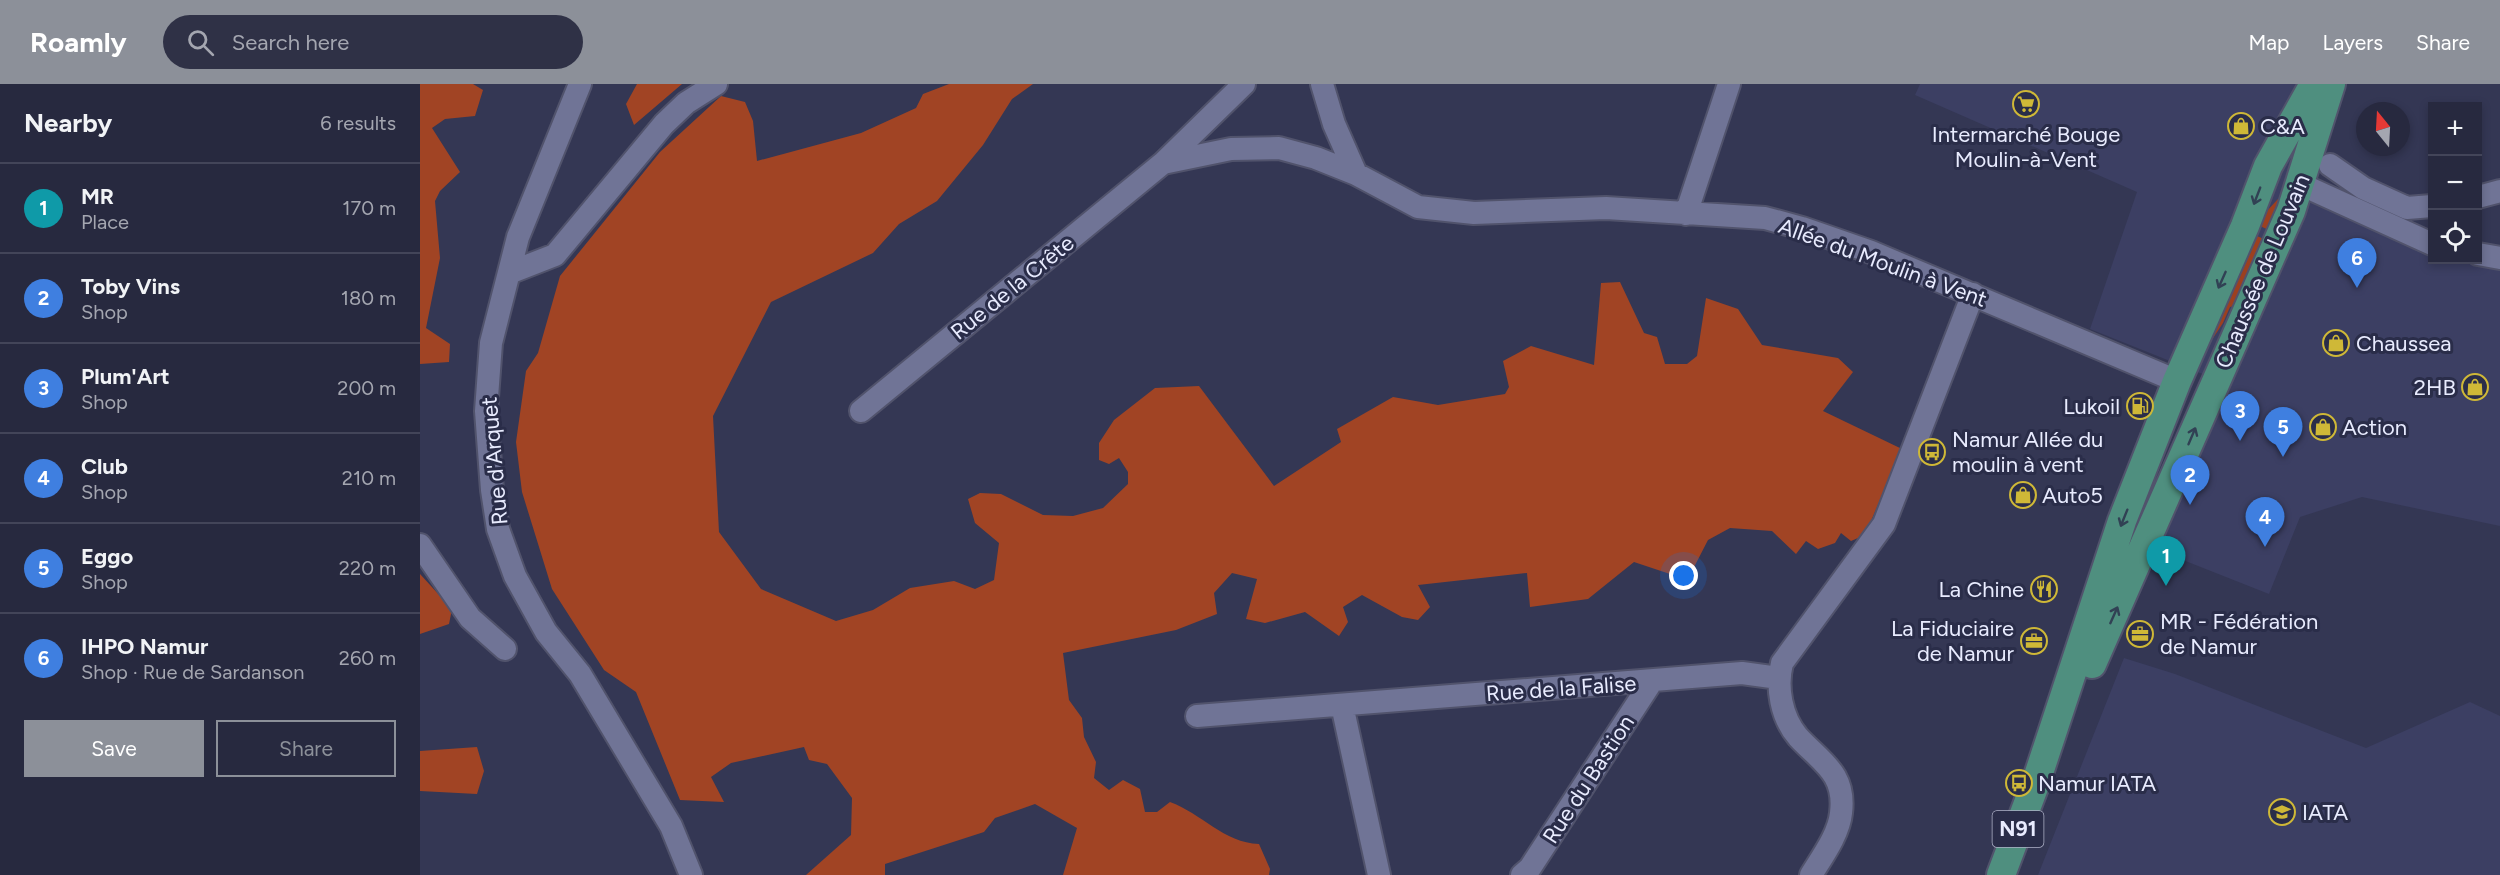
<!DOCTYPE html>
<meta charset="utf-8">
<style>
body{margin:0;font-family:Figtree,sans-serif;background:#2f3146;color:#f1f3f6}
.controls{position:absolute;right:18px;top:18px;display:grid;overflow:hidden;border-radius:0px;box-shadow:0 3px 9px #0003}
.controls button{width:54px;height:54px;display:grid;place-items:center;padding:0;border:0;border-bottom:2px solid #434559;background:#27293f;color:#f1f3f6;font:30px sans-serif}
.compass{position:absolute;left:1936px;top:18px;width:54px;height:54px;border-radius:50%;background:#27293f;box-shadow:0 3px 9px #0003;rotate:342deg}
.you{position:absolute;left:1264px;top:492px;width:21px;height:21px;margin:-15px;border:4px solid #fff;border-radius:50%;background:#1a73e8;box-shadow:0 0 0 9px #1a73e833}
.badge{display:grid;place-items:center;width:39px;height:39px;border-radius:50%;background:#8c9099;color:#fff;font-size:20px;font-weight:700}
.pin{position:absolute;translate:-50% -50px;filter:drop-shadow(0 2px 3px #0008)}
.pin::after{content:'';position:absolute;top:32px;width:21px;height:18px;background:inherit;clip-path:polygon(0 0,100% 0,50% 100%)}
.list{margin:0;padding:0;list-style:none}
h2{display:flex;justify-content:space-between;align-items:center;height:78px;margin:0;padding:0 24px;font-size:26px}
h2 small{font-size:20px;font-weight:400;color:#a4a6b0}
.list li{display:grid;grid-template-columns:39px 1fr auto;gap:18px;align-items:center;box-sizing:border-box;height:90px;padding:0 24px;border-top:2px solid #434559}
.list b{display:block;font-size:22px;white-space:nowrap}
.list p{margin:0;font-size:20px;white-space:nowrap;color:#a4a6b0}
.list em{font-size:20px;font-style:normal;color:#a4a6b0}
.actions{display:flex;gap:12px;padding:18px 24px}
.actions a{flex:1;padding:14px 0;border:2px solid #8c9099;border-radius:0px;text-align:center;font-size:21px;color:#8c9099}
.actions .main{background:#8c9099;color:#fff}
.icon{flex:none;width:33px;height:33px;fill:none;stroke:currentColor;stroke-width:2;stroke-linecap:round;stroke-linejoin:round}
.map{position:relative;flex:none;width:2080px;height:791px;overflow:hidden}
header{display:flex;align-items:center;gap:36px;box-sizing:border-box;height:84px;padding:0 30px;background:#8c9099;color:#fff}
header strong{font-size:28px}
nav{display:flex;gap:33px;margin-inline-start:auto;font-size:21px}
.search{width:420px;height:54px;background:#2f3146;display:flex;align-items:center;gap:15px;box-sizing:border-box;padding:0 21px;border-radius:33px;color:#a4a6b0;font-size:22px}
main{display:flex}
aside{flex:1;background:#27293f}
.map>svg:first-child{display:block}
.built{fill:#3c3f63}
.green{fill:#9c4020}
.forest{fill:#a14424}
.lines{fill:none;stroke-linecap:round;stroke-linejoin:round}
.minor-casing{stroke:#51536c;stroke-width:26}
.major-casing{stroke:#51536c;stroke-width:32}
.minor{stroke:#707496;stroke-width:22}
.major{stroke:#4f8f7f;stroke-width:28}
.oneway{stroke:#314154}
.labels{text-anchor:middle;stroke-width:6;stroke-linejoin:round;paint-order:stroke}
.shield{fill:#2a2d49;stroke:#afb2c8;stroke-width:1.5}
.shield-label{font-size:21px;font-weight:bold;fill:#e8ebfe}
.poi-label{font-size:22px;fill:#e8ebfe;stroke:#2a2d49;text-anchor:start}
.street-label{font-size:22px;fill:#e8ebfe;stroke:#2a2d49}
</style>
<header>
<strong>Roamly</strong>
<div class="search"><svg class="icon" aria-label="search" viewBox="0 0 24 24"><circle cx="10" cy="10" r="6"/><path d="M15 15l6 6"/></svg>Search here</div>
<nav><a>Map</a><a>Layers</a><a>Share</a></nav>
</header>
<main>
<aside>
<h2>Nearby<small>6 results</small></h2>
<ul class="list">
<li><span class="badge" style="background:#0f9aa8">1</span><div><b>MR</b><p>Place</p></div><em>170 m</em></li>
<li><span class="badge" style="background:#3f7fe0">2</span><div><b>Toby Vins</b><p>Shop</p></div><em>180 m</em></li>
<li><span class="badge" style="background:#3f7fe0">3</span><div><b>Plum'Art</b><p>Shop</p></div><em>200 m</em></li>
<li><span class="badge" style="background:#3f7fe0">4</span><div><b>Club</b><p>Shop</p></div><em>210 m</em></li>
<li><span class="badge" style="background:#3f7fe0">5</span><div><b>Eggo</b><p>Shop</p></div><em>220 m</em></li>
<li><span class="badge" style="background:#3f7fe0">6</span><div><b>IHPO Namur</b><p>Shop · Rue de Sardanson</p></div><em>260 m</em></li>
</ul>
<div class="actions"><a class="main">Save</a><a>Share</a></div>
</aside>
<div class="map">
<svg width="2080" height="791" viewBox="0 0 2080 791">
<rect width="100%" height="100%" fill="#343754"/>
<path class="built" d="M1500 0H1896L1880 100 2012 160V176L2058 175 2080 183V442L1942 413 1880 433 1849 510 1725 461 1800 297 1670 245 1717 108 1495 11Z
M1704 574 1755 590 1946 664 2050 618 2080 632V791H1618Z"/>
<path class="green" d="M1858 115 1860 116 1851 147 1840 142 1846 128Z
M1837 152 1846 156 1818 221 1810 223 1803 239 1780 274 1830 162Z"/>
<path class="forest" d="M0 0H53L63 6 55 32 25 35 12 44 40 88 20 107 15 117 20 174 6 244 30 260 29 278 0 280Z
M217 0H262L214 41 206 20Z
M529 0H613L592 15 563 61 517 117 479 140 453 169 351 218 293 332 299 448 341 505 416 537 453 526 490 504 534 497 555 505 574 496 579 459 555 439 548 415 560 409 581 410 623 431 653 432 683 424 708 400V388L699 374 689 380 679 376V359L694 336 735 304 779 302 854 402 921 358 917 345 973 313 1018 321 1085 310 1089 303 1083 277 1111 262 1174 281 1181 199 1200 198 1224 249 1237 253 1245 280H1267L1277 272 1286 214 1318 225 1342 261 1418 274 1433 288 1403 327 1482 365 1445 451 1431 457 1421 449 1415 459 1398 465 1386 457 1376 470 1352 447 1310 444 1288 456 1271 489 1250 490 1214 478 1168 515 1110 523 1107 489 998 501 1010 523 998 536 982 533 942 511 923 523 928 538 919 552 885 528 845 539 826 535 837 495 812 489 794 509 797 530 756 546 643 569 649 616 662 634 664 653 676 678 674 694 689 706 703 696 720 705 725 728H737L750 718C781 729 804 759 839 760L850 785 849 791H643L657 744 615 720 575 734 564 748 465 780V791H386L431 751 432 714 407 680 389 676 384 663 311 679 291 693 304 718 260 716 216 608 184 586 132 505 102 408 96 358 106 287 118 269 140 192 240 68 301 12 325 18 333 37 337 77 441 49 496 24 503 10Z
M0 490 32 525 29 540 0 550Z
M57 663 64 687 57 710 0 707V667Z"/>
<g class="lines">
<defs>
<path id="minor" d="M160 0 98 153 71 259 66 327 72 406 78 445 95 492 126 548 160 590 251 742 271 791
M902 0 914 40 936 90 998 123 1054 129 1186 124 1345 134 1382 144 1451 168 1757 297
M743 79 824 0
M1910 81 1943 104 1987 124 2012 122
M1880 100 2012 160
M2058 113 2080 107
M1266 130 1309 0
M2058 170 2080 174
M89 189 135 171 244 40 266 19 296 0
M441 327 743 79 811 65 859 64 896 74 936 90
M0 461 50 534 85 565
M922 621 959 791
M777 632 1322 589 1359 594
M1102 791 1110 784 1232 597
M1391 791C1402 773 1419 750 1421 729 1426 689 1401 678 1378 653 1361 633 1356 603 1362 579L1464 440 1553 210"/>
<path id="major" d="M1672 580 1871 127 1911 0
M1581 791 1616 698 1702 437 1757 297 1825 142 1848 82 1894 0"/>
</defs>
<use href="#minor" class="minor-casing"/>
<use href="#major" class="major-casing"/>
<use href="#minor" class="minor"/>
<use href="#major" class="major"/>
</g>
<defs><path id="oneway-shaft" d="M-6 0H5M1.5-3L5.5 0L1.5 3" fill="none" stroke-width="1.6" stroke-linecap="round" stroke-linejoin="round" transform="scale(1.5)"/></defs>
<g class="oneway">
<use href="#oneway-shaft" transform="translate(1837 112) rotate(111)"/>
<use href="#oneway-shaft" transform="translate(1802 196) rotate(114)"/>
<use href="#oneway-shaft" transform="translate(1772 352) rotate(-67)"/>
<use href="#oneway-shaft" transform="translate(1704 434) rotate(112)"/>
<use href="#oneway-shaft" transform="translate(1694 531) rotate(-66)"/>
</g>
<defs>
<symbol id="supermarket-ring" viewBox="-11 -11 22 22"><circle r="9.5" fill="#2a2d49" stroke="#cfb837" stroke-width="1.5"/><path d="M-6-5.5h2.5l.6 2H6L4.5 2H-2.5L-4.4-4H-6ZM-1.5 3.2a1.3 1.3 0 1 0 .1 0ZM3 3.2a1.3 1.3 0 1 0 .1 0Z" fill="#cfb837"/></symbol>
<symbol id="shop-ring" viewBox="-11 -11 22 22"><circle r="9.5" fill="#2a2d49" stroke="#cfb837" stroke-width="1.5"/><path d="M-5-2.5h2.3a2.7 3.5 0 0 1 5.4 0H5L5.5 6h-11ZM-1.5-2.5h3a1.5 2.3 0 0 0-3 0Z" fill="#cfb837"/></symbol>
<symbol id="fuel-ring" viewBox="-11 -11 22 22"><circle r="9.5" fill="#2a2d49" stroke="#cfb837" stroke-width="1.5"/><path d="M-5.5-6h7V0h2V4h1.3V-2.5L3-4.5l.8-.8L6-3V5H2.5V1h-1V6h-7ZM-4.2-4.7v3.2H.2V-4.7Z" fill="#cfb837"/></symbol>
<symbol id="bus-ring" viewBox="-11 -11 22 22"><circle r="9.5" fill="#2a2d49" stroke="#cfb837" stroke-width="1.5"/><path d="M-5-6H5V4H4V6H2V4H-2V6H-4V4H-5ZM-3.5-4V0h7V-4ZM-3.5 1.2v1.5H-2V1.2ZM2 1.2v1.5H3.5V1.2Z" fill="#cfb837"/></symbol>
<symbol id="restaurant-ring" viewBox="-11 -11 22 22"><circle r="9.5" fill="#2a2d49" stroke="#cfb837" stroke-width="1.5"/><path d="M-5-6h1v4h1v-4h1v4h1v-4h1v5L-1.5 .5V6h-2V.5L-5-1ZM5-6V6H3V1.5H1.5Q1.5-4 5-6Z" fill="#cfb837"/></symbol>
<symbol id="office-ring" viewBox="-11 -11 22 22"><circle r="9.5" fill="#2a2d49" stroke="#cfb837" stroke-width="1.5"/><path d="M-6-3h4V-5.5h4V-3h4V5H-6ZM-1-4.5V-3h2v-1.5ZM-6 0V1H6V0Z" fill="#cfb837"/></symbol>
<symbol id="school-ring" viewBox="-11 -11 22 22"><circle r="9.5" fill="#2a2d49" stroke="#cfb837" stroke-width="1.5"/><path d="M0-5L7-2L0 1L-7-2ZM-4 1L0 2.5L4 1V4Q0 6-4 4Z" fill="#cfb837"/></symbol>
</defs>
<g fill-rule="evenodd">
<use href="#supermarket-ring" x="1591" y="5" width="30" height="30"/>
<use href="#shop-ring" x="1806" y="27" width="30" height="30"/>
<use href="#shop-ring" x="1901" y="244" width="30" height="30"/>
<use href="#shop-ring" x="2040" y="288" width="30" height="30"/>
<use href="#fuel-ring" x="1705" y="307" width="30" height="30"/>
<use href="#shop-ring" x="1888" y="328" width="30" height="30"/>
<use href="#bus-ring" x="1497" y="353" width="30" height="30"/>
<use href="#shop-ring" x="1588" y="396" width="30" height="30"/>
<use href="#restaurant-ring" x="1609" y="490" width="30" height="30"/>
<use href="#office-ring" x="1705" y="535" width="30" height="30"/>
<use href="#office-ring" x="1599" y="542" width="30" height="30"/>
<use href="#bus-ring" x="1584" y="684" width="30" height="30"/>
<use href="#school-ring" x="1847" y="713" width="30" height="30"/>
</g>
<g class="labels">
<rect class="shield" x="1572.5" y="727" width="51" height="36" rx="4.5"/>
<g class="shield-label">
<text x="1598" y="752">N91</text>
</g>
<g class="poi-label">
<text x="1840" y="50">C&amp;A</text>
<text x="1606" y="58" text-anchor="middle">Intermarché Bouge<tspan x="1606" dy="25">Moulin-à-Vent</tspan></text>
<text x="1936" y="267">Chaussea</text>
<text x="2036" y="311" text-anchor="end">2HB</text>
<text x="1700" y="330" text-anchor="end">Lukoil</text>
<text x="1922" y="351">Action</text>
<text x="1532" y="363">Namur Allée du<tspan x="1532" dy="25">moulin à vent</tspan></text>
<text x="1622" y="419">Auto5</text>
<text x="1604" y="513" text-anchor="end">La Chine</text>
<text x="1740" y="545">MR - Fédération<tspan x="1740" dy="25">de Namur</tspan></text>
<text x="1594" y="552" text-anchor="end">La Fiduciaire<tspan x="1594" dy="25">de Namur</tspan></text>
<text x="1618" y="707">Namur IATA</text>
<text x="1882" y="736">IATA</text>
</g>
<g class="street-label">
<text transform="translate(1463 178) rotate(20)" y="8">Allée du Moulin à Vent</text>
<text transform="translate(1842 187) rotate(-67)" y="8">Chaussée de Louvain</text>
<text transform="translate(592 203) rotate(-39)" y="8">Rue de la Crête</text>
<text transform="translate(74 377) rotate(-95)" y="8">Rue d'Arquet</text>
<text transform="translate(1141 604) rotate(-4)" y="8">Rue de la Falise</text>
<text transform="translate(1168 695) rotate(-57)" y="8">Rue du Bastion</text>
</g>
</g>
</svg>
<div class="controls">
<button>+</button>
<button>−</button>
<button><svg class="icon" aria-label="locate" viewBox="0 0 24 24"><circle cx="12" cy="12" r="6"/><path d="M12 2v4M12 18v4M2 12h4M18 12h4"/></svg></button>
</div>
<svg class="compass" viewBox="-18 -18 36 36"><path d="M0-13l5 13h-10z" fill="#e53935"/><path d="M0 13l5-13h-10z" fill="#a4a6b0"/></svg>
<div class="you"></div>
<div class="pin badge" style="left:1746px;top:502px;background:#0f9aa8">1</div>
<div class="pin badge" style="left:1770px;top:421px;background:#3f7fe0">2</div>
<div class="pin badge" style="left:1820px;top:357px;background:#3f7fe0">3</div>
<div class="pin badge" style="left:1845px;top:463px;background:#3f7fe0">4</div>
<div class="pin badge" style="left:1863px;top:373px;background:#3f7fe0">5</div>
<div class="pin badge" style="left:1937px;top:204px;background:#3f7fe0">6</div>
</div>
</main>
